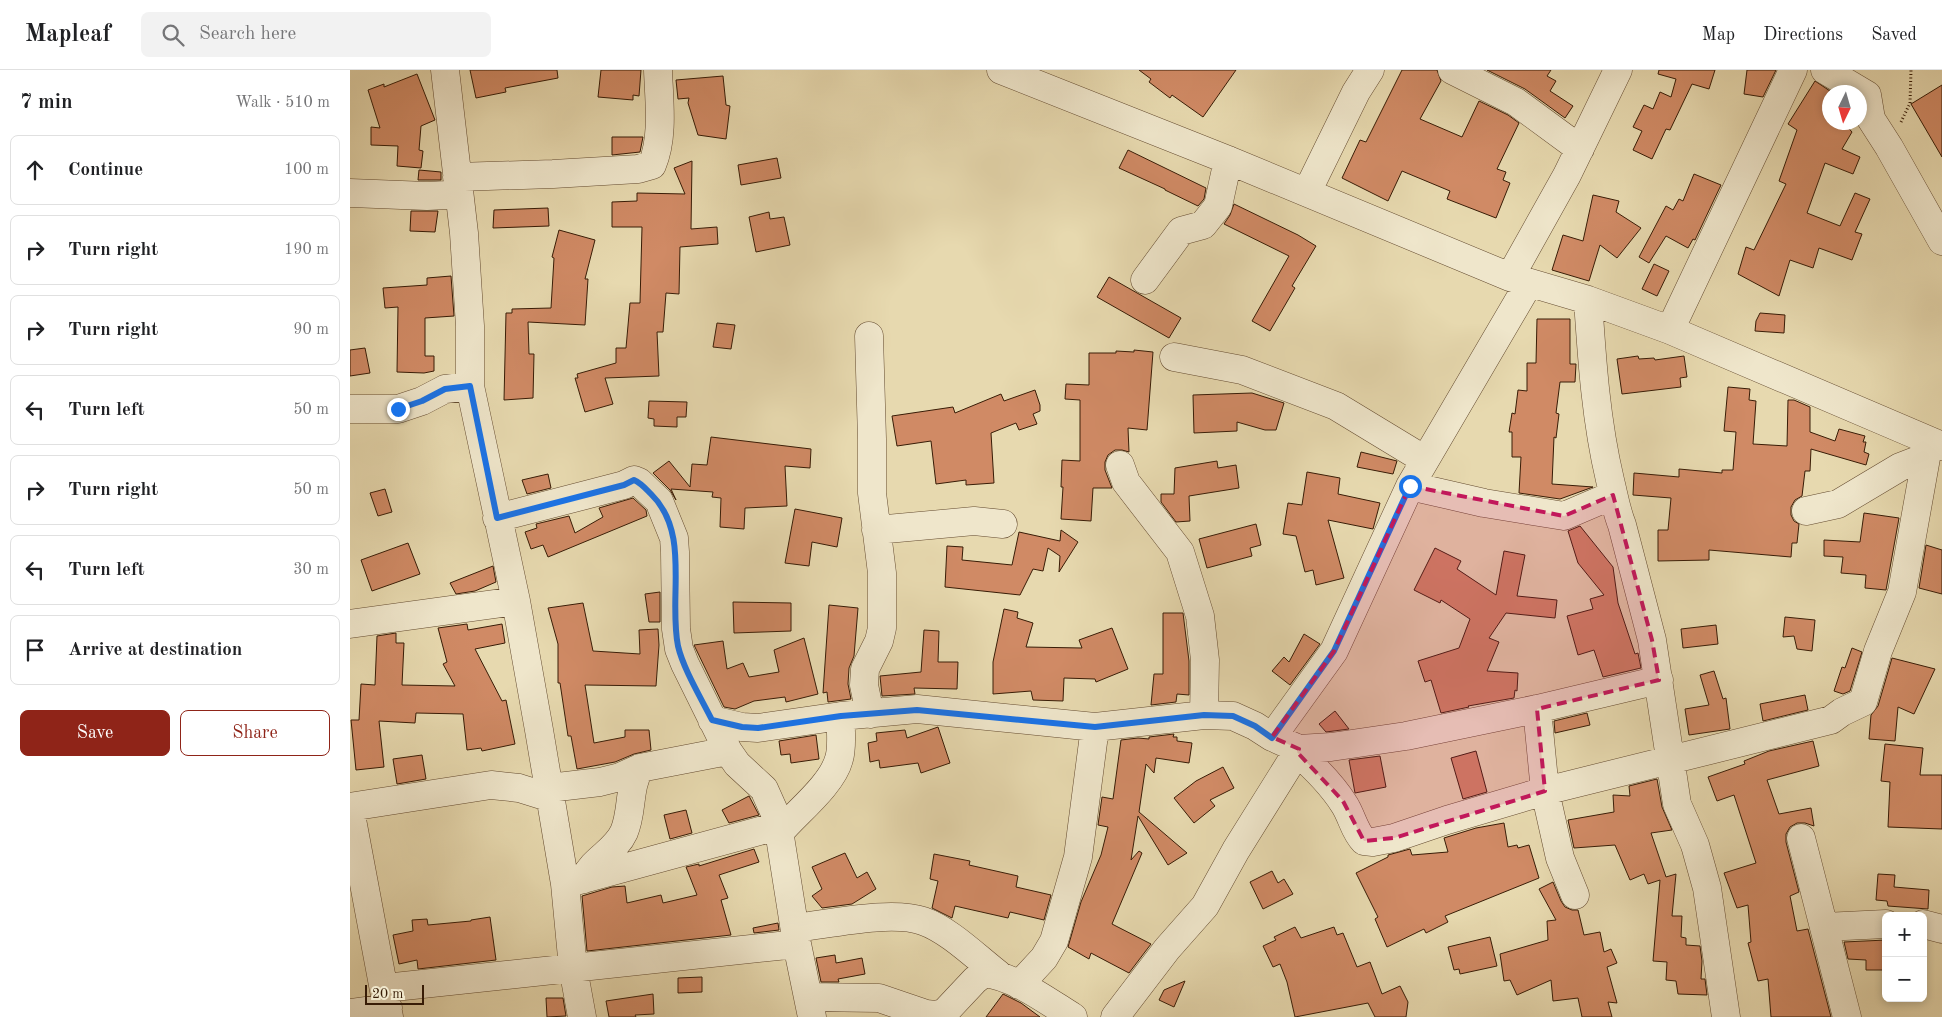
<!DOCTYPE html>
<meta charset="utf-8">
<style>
body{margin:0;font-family:"Old Standard TT",serif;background:#f2f2f2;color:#202124}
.controls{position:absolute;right:15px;bottom:15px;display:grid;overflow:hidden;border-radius:8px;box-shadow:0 2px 8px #0003}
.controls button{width:45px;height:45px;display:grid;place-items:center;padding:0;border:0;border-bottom:1px solid #e0e0e0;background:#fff;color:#202124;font:25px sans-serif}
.compass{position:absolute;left:1472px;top:15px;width:45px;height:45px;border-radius:50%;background:#fff;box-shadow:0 2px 8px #0003;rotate:185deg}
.scale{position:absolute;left:15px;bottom:12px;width:59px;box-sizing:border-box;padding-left:5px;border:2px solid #381c06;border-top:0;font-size:14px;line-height:18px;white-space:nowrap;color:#381c06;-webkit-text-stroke:4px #efe6cb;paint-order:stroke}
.stop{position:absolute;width:15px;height:15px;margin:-11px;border:4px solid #1a73e8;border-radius:50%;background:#fff}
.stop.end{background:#1a73e8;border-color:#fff;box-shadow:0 1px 5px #0008}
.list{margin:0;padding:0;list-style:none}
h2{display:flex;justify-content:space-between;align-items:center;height:65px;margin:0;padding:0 20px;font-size:21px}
h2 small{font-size:16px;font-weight:400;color:#757577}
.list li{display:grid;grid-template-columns:32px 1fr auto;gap:15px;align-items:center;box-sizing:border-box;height:70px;margin:0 10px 10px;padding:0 10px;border:1px solid #e0e0e0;border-radius:8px}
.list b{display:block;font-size:19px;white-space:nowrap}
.list em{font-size:16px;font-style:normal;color:#757577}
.actions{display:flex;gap:10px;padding:15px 20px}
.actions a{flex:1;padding:11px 0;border:1px solid #8f2418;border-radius:8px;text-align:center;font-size:18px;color:#8f2418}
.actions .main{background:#8f2418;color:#fff}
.icon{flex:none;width:28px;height:28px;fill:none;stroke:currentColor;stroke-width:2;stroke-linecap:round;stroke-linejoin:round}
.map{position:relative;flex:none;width:1592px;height:947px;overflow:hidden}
header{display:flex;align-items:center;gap:30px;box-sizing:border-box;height:70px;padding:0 25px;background:#fff;border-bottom:1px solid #e0e0e0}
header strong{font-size:24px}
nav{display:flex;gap:28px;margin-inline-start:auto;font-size:18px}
.search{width:350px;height:45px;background:#f2f2f2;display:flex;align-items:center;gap:12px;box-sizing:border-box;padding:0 18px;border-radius:8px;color:#757577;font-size:19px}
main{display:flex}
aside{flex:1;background:#fff}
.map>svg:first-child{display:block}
.building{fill:#d08a65;stroke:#381c06}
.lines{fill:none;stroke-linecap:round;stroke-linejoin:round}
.minor-casing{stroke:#644b30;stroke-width:29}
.path{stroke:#381c06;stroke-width:3;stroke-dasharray:1 2.5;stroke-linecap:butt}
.minor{stroke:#efe6cb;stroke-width:28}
.route{stroke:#1a73e8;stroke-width:6}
.marked{fill:#c2185b;fill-opacity:0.2;stroke:#c2185b;stroke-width:4;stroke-dasharray:10 6;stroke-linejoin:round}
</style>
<header>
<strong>Mapleaf</strong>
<div class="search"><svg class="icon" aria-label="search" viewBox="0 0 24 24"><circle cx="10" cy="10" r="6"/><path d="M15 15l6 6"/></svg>Search here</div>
<nav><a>Map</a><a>Directions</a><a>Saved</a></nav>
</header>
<main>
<aside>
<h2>7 min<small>Walk · 510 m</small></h2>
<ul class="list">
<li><svg class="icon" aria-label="ahead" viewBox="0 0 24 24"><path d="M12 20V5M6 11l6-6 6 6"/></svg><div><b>Continue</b></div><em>100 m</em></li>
<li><svg class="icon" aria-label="right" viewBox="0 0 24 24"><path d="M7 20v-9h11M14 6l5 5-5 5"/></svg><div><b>Turn right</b></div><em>190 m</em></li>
<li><svg class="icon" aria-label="right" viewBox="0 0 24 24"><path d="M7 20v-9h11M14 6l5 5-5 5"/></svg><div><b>Turn right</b></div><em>90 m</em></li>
<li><svg class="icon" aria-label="left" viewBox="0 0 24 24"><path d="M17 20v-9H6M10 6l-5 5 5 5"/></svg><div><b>Turn left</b></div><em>50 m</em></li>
<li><svg class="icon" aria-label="right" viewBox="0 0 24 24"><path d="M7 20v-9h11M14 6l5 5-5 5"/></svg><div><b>Turn right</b></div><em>50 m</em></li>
<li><svg class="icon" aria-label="left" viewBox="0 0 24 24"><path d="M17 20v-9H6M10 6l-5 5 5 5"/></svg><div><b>Turn left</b></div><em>30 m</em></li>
<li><svg class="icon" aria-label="arrive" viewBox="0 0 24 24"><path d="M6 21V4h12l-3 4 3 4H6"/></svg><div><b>Arrive at destination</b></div></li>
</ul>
<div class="actions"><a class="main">Save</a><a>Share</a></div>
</aside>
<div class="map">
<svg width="1592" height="947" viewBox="0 0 1592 947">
<rect width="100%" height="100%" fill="#e7d9af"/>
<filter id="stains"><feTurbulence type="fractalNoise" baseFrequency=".004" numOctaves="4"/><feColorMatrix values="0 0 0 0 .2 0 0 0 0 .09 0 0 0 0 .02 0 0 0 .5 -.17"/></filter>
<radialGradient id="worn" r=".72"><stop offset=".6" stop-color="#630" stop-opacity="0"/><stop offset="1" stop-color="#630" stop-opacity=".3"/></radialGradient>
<path class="building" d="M120 0H207L208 8 155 18 156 22 126 28Z
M251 0H291L289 26 283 25V30L248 27Z
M789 0H886L853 47 822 25 820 28 799 12 801 9Z
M1052 0H1087L1091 11 1070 49 1112 67 1129 31 1158 45 1169 53 1147 99 1156 102 1153 110 1160 113 1146 148 1097 129 1100 121 1052 101 1038 131 992 108 1010 70 1016 72Z
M1137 0H1201L1197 6 1206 11 1200 21 1223 36 1215 48 1175 19Z
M1309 0H1365L1359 19 1342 14 1320 60 1316 59 1302 89 1283 80 1292 61 1283 57 1294 35 1303 39 1310 22 1321 27 1326 9 1308 4Z
M1397 0H1426L1413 27 1394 24Z
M67 4 85 50 71 56 69 80 73 81 71 98 47 96 48 76 21 75V57L30 58 18 20 34 14V17Z
M373 6 376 35 380 36 376 69 348 65 338 33 339 28 328 29 326 10Z
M1465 11 1480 21V52H1493L1502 62 1492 79 1510 87 1503 104 1475 93 1457 143 1490 156 1505 123 1520 129 1505 162 1512 164 1502 190 1469 178 1463 198 1440 190 1429 226 1388 204 1396 177 1404 180 1436 114 1429 111 1447 60 1438 54Z
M1592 15V87L1561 34Z
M262 67H293L290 82 262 85Z
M778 80 856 118 854 129 848 136 815 120V119L769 98Z
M427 88 431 108 391 115 388 95Z
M342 91 341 159 367 157 368 174 330 177 329 224 316 223 313 262H307L309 306 255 308 263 334 235 342 225 308H228L227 304 266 293V278H276L280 233H290L292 157H262V132L287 131V123L335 124 324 98Z
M69 100 91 102V110H68Z
M1344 104 1371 115 1345 170 1343 169 1338 178 1316 166 1299 193 1289 187 1316 136 1323 140 1329 129 1333 131Z
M1243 125 1269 131 1266 142 1291 158 1267 188 1250 175 1239 211 1202 200 1213 165 1233 171Z
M884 134 948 165 966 176 942 216 945 218 920 261 902 251 939 186 874 154 880 145Z
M198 138 199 156 143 158 144 140Z
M61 141H88L85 162 60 161Z
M419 142 420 149 434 147 440 175 406 182 399 147Z
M209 160 245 170 235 209H238L235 255 178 252 179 284H184L183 328 154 330 156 243H162V239L201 238 204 188 202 187Z
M1304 194 1319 201 1307 226 1292 219Z
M101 206 104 246 75 248V286H84V301L74 303 47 302 48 237 35 238 33 218 77 215V208Z
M759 207 831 248 819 268 747 227Z
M1410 243 1435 245 1434 263 1405 261 1406 251Z
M1187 249H1220V294H1226L1225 312H1210L1206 343 1209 344 1206 368 1204 367 1202 414 1243 417 1210 429 1169 423 1171 387H1162V362H1159L1162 343 1165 344 1168 320 1177 321V293H1186Z
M367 253 385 255 381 279 363 277Z
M15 278 20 303 0 306V280Z
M784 280 803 282 797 360 778 358 779 382 772 380H765L758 385 755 392V400L762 418H743L741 451 711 449 713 417H711L712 390 730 391V330L715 329 716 314 739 315V283H766V281L784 282Z
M1288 286 1289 289 1304 288 1305 290 1334 286 1337 307 1330 308 1331 317 1272 324 1267 289Z
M1378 317 1400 319 1399 330 1406 331 1403 374 1437 376 1438 330H1444L1460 337V362L1485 371 1489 359 1515 366 1513 372H1516L1514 382 1519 384 1516 395 1461 379 1460 401H1455L1452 426 1445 430 1441 437V445L1444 451 1449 454 1447 473H1442L1441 487 1359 480V490L1308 491V460H1318L1321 428 1283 425 1284 403 1329 407V399L1372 403V400H1383L1386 362 1374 361Z
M685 320 690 335V341L683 344 687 354 669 360 666 353 641 363 644 413 616 415V410L586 414 581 371 547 376 542 346 603 337 605 343 651 324 654 331Z
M902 323 934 333 926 360H915L887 352V361L844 363 843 325Z
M299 331 337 332 336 347H327V357L304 356V349L298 348Z
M361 367 461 379 460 398 435 396 437 436 395 438 394 459 370 457 371 428 362 427 363 422 321 419 326 430 320 420 303 403 319 391 340 417 342 394 357 395Z
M1011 382 1047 391 1043 404 1007 397Z
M867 391 868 398 886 395 889 418 839 426 840 451 826 452 811 432V424H824L825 398Z
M957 402 990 408 988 424 1030 433 1023 459 978 450 994 508 966 515 963 500 955 502 946 466 933 464 938 433 952 435Z
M198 404 201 418 177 424 172 410Z
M35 419 42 442 28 446 20 423Z
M283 428 296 440 297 446 198 487 193 475 181 479 175 462 187 458 186 454 219 446 225 463 253 447 249 438Z
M445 439 492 448 487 477 462 472 459 496 435 493Z
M1514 443 1549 448 1536 520 1515 518 1516 505 1491 503 1493 487 1474 486V470L1510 472Z
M906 454 911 475 900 478 902 486 857 498 849 469Z
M1230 456 1263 497 1268 533 1285 584 1288 583 1291 598 1253 607 1244 580 1228 585 1217 546 1243 539 1240 529 1254 525 1228 493 1218 461Z
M711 460 728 472 709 502 710 486 698 478 693 501 683 499 670 525 595 517 597 476 613 477 612 490 662 495 669 462 710 471Z
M58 473 70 504 22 521 11 490Z
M1576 475 1592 480V524L1569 518Z
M1085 478 1111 491 1107 499 1146 525 1154 481 1175 485 1167 526 1207 530 1205 548 1156 543 1139 568 1149 572 1137 601 1168 603 1167 621 1165 620 1164 628 1118 636 1119 637 1091 643 1081 610 1075 612 1068 591 1109 578 1120 549 1091 530 1090 533 1064 520Z
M143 496 146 512 125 521 106 524 100 513Z
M310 522V552H299L295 524Z
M383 532 441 533V561L384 563Z
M233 533 243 581 290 584 289 560 308 559 309 575 306 616 235 615 244 673 275 667V660H299L301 680 284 684 265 692 227 699 221 666H218L210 613H208V574L198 538Z
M479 535 508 538 504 586 499 598 498 614 501 629 478 632 477 622 473 623Z
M654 539 668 542 667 548 683 553 676 577 732 578 729 570 762 558 778 599 746 612 745 609 714 608 713 631 683 630 681 621 643 624V592Z
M813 543H833L839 591V625L827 624 826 632 801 635 804 604H813Z
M1435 547 1465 550 1462 581 1447 579 1444 566 1433 567Z
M117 554 118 560 152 554 155 573 125 579 152 631 156 630 165 674 132 681 131 678 117 680 113 644 66 643 65 653 29 651 34 697 6 700 1 650H9L11 614 25 615 27 566 46 563V573H54L52 615 105 616 93 594 97 592 88 558Z
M1366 555 1368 574 1333 578 1331 559Z
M574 560 589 561 588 592H608L607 619 564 618 565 624 532 626 530 606 571 602Z
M954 564 970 574 940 615 922 601 934 587 939 592Z
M454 568 468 624 436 632 435 627 404 631 385 639 374 637 344 575 373 571 377 599 393 593 399 607 429 602 424 580Z
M1502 578 1512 582 1500 621 1493 624 1484 621 1492 597 1495 598Z
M1542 588 1585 599 1564 644 1548 637 1545 671 1519 669 1521 645 1528 636Z
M1364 601 1373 629 1376 628 1380 659 1339 665 1335 639 1359 635 1350 605Z
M1455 625 1458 640 1413 651 1410 634Z
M985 641 999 659 976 662 969 654Z
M1237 643 1240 655 1205 663 1204 651Z
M588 657 600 693 571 703 568 693 530 698 529 690 520 692 518 673 527 671 526 663 555 660 557 668Z
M824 664 823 667H827V671L842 673 839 693 806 688 804 703 796 694 789 742 837 783 818 795 788 746 781 790 789 781 792 783 762 854 801 874 779 903 741 883 739 889 718 877 731 832 751 785 758 757 748 755 752 727 763 729 771 670 788 668 799 669V667Z
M466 665 469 689 441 693 440 684 431 685 429 671Z
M1463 671 1469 696 1417 710 1429 744 1461 738 1464 756 1455 753H1447L1440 757 1436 764V772L1449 822 1440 826 1447 861 1458 859 1481 947H1421L1418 909 1408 911 1398 873 1401 872 1398 835 1387 838 1374 803 1406 793 1384 725 1367 731 1358 707 1395 694 1394 691 1419 681Z
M1535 674 1573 678 1570 705H1592V759L1538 757 1540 712 1531 711Z
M1126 681 1137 722 1113 729 1101 688Z
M72 685 76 709 47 714 43 689Z
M1030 686 1036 717 1005 723 999 690Z
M873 697 884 718 860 730 865 736 844 753 824 728 846 711Z
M1307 709 1312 737 1322 760 1301 763 1316 807 1326 804 1322 846H1332L1331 867 1336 868V875L1350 876 1352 891 1351 909H1355L1357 925 1328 924 1326 911 1316 910 1317 892 1303 891 1310 810 1298 814 1294 804 1280 810 1265 775 1224 778 1218 750 1264 742 1263 725 1280 726 1279 716Z
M399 726 409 745 379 753 372 740Z
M336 740 342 763 320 769 314 745Z
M1154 753 1158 777 1167 775 1168 778 1179 775 1189 808 1095 846 1098 852 1076 863 1074 859 1037 877 1025 849 1028 847 1006 803 1038 787V785L1060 779 1062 785 1098 782 1094 768 1126 758Z
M404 779 409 792 369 805 378 828 371 830 381 865 237 881 232 826 262 817 275 816 277 833 311 825 313 833 347 825 336 797 349 794V796Z
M495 783 507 808 517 802 526 819 502 834 472 838 462 826 472 819 462 797Z
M584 784 620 791 619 795 668 806 666 817 701 825 694 850 660 842 658 848 605 836 602 848 582 838 588 811 580 809Z
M922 801 928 813 934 809 943 824 913 839 900 812Z
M1528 804 1545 805 1544 817 1579 820 1578 839 1538 836 1537 831 1526 830Z
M1203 812 1211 831 1215 837 1222 840H1228L1234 865 1250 862 1254 882 1261 879 1267 893 1257 897 1267 933 1258 932 1262 947H1232L1228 928 1203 931 1201 910 1167 925 1160 910 1154 911 1150 884 1198 870 1197 851 1206 850 1189 819Z
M140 847 146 890 68 899 67 890 49 894 43 865 63 861 62 850 77 849 78 855 121 851V850Z
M428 853 429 860 404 863 403 858Z
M945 857 951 868 984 857 987 865 993 863 1007 897 1020 892 1032 924 1050 916 1058 932 1056 947H1025L1018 933 945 947 937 912 930 894 923 897 913 876 926 870 924 867Z
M1140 867 1147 896 1110 904 1109 899 1104 900 1098 877Z
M1536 870V900H1516V890L1498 889 1494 872Z
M485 885 486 893 512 888 515 904 488 909 489 912H471L466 888Z
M352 907V922L328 923V908Z
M835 911 824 937 809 930 814 920Z
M303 924 304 944 285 945 286 947H259L256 931Z
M653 924 671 933 690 947H636Z
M196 928H213L216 946 197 947Z"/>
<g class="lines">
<defs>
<path id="minor" d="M95 0 114 163 120 256V316L166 531 189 660 215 814 223 898 232 947
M651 0 878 90 1160 207 1238 230 1320 260 1592 376
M1102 0 1166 32 1230 79
M1475 0 1517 25 1521 49 1539 77 1592 171
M107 107 203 104 288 99 302 95C314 67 309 30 308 0
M957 122 1006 22 1020 0
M0 123 77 126 97 125 109 122
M1160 207 1217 105 1268 0
M795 210 831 161 853 155 868 136 878 90
M1238 230C1242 291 1246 351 1260 410 1264 426 1266 440 1272 455L1302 570 1327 734 1345 775 1357 818 1376 947
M1320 260 1443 0
M519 266 522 369V423L532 503V558L529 571 515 599 514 615 520 644
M824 287 892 300 986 336 1075 390
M0 339H48L72 331 95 319 120 316
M770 395 776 412 830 482 850 546 855 590 854 645
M1060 416 1134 433 1214 446 1263 425
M1456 441 1488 434 1550 397 1576 387
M147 448 274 415 284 410 289 412 309 431 324 468 325 482 326 559 329 579 335 594 378 681 387 694 414 719 427 748 447 874 462 947
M526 460 624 451 653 454
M0 554 166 531
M1187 639 1195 721 1210 788 1225 825
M362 650 392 657 408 658 491 646 567 639 745 657 854 645 883 646 905 656 922 667 949 679 981 677 1056 666 1187 639 1309 610
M922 667 984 581 1060 416 1179 213
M947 682C964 697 982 715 994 734 1002 746 1004 761 1014 771L1023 772 1044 768 1097 750 1195 721 1481 650 1492 642 1513 632 1528 581 1552 522 1579 371
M199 718 250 712 270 707 290 698 378 681
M0 737 141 715 169 718 201 728
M0 739 39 947
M430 762C447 742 482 715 489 689 493 676 490 660 491 646
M1451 768 1497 947
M234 809C244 788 265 782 274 762 283 741 278 717 290 698
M215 814 428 756
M1573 854 1592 859
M1474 857 1536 854
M445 858C480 854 541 840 573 851 599 860 626 887 648 904
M669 915 694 888 704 871 728 787 745 657
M35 918 447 874
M458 927 529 928 576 944 585 945 594 943 625 910 634 903C664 906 697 931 723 947
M0 943 38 938
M765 947 817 879 855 836 886 780 949 679"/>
</defs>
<use href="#minor" class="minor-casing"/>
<path class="path" d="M1551 52 1560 33 1561 0"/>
<use href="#minor" class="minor"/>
</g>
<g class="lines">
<path class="route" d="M48 339 72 331 95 319 120 316 147 448 274 415 284 410C291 413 296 419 301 424 341 463 318 527 328 576 333 598 351 628 362 650L392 657 408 658 491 646 567 640 745 657 854 645 883 646 905 656 922 668 984 581 1060 416"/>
</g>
<path class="marked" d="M1060 416 1214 446 1263 425 1302 570 1309 610 1187 639 1195 721 1044 768 1014 771 993 731 947 682 949 679 922 667 984 581Z"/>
<rect width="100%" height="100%" filter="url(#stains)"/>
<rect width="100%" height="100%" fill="url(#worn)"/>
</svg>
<div class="controls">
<button>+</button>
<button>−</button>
</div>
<svg class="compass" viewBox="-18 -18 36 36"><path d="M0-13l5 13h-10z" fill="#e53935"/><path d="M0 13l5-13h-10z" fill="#757577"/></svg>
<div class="scale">20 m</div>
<div class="stop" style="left:1060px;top:416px"></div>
<div class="stop end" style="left:48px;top:339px"></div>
</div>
</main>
